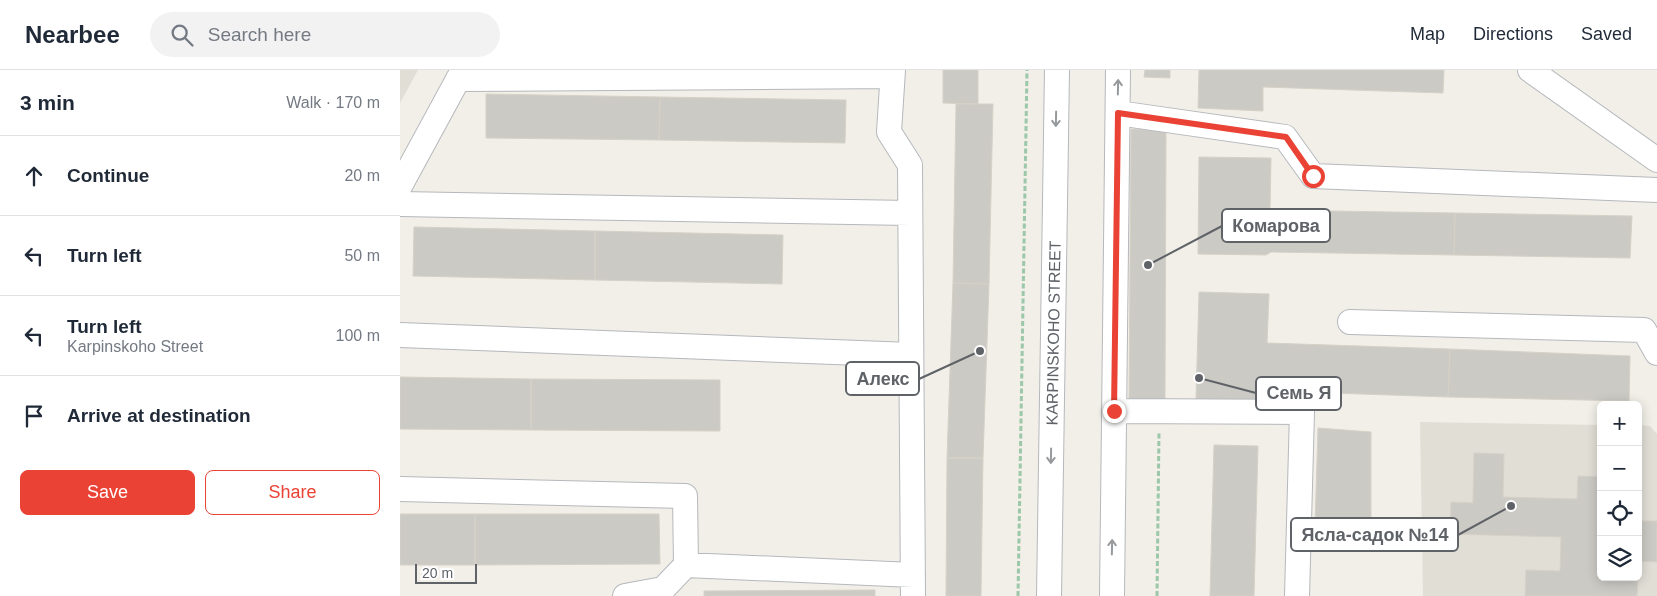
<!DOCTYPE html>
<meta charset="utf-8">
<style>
body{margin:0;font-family:Arial,sans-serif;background:#f2f2f3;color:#1f2937}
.controls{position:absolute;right:15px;bottom:15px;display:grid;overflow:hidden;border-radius:8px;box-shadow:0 2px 12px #0003}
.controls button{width:45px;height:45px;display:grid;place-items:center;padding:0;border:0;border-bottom:1px solid #e0e1e3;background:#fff;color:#1f2937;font:25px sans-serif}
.scale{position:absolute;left:15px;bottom:12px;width:62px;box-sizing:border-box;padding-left:5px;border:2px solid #5f6368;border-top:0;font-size:14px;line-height:18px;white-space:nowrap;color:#5f6368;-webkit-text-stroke:4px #fff;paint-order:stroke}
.stop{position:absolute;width:15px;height:15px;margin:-11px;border:4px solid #ea4335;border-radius:50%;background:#fff}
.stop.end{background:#ea4335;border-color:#fff;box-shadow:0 1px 5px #0008}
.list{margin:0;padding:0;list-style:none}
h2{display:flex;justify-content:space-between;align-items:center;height:65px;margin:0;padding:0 20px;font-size:21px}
h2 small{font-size:16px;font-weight:400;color:#747a83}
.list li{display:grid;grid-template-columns:32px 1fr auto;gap:15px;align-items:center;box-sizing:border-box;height:80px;padding:0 20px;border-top:1px solid #e0e1e3}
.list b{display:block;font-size:19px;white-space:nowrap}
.list p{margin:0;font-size:16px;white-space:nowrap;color:#747a83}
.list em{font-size:16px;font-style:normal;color:#747a83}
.actions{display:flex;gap:10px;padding:15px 20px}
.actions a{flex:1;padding:11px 0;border:1px solid #ea4335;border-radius:8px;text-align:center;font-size:18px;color:#ea4335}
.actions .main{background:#ea4335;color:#fff}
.icon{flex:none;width:28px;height:28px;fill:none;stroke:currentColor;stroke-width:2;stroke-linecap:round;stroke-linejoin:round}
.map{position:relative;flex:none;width:1257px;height:526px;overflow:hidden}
header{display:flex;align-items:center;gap:30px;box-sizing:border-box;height:70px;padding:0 25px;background:#fff;border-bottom:1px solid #e0e1e3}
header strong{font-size:24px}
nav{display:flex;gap:28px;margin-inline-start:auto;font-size:18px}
.search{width:350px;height:45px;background:#f2f2f3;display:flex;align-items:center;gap:12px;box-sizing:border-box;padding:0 18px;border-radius:28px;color:#747a83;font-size:19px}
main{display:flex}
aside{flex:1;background:#fff}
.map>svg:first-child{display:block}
.education{fill:#e1ded6}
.building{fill:#cccac5;stroke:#d6d1c6}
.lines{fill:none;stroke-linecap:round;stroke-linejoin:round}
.minor-casing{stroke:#b5b8bc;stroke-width:26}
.path{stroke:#9cc7a9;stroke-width:3;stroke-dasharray:5 2.5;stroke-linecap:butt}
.minor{stroke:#fff;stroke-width:24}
.oneway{stroke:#979a9d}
.route{stroke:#ea4335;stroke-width:6}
.labels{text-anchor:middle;stroke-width:4.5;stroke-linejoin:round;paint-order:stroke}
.street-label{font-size:16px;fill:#5f6368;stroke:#fff}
.leader{fill:none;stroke:#5f6368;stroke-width:2}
.callout-dot{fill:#5f6368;stroke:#fff;stroke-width:2}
.callout{fill:#fff;stroke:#5f6368;stroke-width:2}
.callout-label{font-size:18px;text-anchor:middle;font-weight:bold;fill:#5f6368}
</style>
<header>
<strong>Nearbee</strong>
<div class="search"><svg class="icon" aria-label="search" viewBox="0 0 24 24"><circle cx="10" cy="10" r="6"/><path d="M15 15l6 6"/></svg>Search here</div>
<nav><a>Map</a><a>Directions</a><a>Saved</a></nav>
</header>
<main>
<aside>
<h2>3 min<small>Walk · 170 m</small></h2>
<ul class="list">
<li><svg class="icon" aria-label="ahead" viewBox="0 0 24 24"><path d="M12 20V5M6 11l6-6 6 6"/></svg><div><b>Continue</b></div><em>20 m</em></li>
<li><svg class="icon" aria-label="left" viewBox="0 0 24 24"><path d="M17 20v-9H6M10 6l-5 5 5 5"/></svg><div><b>Turn left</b></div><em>50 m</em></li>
<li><svg class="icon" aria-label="left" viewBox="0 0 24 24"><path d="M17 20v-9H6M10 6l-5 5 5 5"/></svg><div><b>Turn left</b><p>Karpinskoho Street</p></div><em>100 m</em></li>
<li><svg class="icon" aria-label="arrive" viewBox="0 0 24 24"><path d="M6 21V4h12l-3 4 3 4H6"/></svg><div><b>Arrive at destination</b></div></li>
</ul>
<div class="actions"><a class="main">Save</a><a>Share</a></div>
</aside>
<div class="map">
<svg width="1257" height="526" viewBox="0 0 1257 526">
<rect width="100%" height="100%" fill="#f1efe8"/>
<path class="education" d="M0 0H18L0 33Z
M1020 352 1201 355V507H1238V355L1250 356 1257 364V526H1023Z"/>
<path class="building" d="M543 0H578V34L543 33Z
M745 0H770V8L744 7Z
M799 0H1044L1043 23 863 17V41L798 38Z
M86 24 260 27 259 70 86 68Z
M260 27 446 30 445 73 259 70Z
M556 34H593L589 214 553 213Z
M731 59H766L765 330H729Z
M799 87 871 88 870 140 1055 143 1054 185 871 182 866 185 798 184Z
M1055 143 1232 146 1230 188 1054 185Z
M14 157 195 161V210L13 206Z
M195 161 383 165 382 214 195 210Z
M553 213 589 214 583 388H547Z
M799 222 869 224 867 273 1050 279 1048 327 873 321V332L796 329Z
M1050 279 1230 286 1229 331 1048 327Z
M0 307 131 309V360L0 359Z
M131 309 320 310V361L131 360Z
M918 358 971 362V459L915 455Z
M814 375 858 376 854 526H810Z
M1074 383 1104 384 1103 427 1177 429 1178 406 1201 407V507H1238L1237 526H1125L1126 500 1160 501 1161 467 1050 464 1051 432 1073 433Z
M547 388H583L581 526H546Z
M0 444H75V495H0Z
M75 444H259L260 494 75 495Z
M1238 451H1257V492L1238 491Z
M475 520V526H304V521Z"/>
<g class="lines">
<defs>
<path id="minor" d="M493 0 489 62 510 95 513 526
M1130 0 1257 90
M58 9 492 6
M718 43 885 67 913 106 1257 120
M0 116 63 0
M0 134 510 143
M950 252 1244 260 1257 283
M0 265 511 285
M714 341 902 342 897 526
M0 419 285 426 286 495
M225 526 263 519 286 495 513 505
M649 526 657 0
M712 526 718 0"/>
</defs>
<use href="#minor" class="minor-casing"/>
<path class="path" d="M618 526 627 0
M757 526 759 362"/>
<use href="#minor" class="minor"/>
</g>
<defs><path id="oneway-shaft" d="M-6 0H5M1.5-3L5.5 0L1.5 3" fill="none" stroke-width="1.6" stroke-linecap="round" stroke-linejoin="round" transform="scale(1.25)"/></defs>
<g class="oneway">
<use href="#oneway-shaft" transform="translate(718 17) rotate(-89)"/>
<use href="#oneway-shaft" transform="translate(656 49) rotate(91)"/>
<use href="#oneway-shaft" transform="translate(651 386) rotate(91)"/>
<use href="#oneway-shaft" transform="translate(712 477) rotate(-89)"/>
</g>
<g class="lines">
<path class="route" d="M714 341 718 43 886 67 913 106"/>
</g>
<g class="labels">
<g class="street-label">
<text transform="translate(653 263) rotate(-89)" y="6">KARPINSKOHO STREET</text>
</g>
</g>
<path class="leader" d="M748 195L822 156M580 281L519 309M799 308L856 323M1111 436L1058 465"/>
<g class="callout-dot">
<circle cx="748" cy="195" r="5"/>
<circle cx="580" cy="281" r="5"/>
<circle cx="799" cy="308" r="5"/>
<circle cx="1111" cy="436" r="5"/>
</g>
<g class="callout">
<rect x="822" y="139" width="108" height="33" rx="5"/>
<rect x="446" y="292" width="73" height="33" rx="5"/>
<rect x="856" y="307" width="85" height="33" rx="5"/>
<rect x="891" y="448" width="167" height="33" rx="5"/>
</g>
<g class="callout-label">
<text x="876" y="162">Комарова</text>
<text x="483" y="315">Алекс</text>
<text x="899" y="329">Семь Я</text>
<text x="975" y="471">Ясла-садок №14</text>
</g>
</svg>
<div class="controls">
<button>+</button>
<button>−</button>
<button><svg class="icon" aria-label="locate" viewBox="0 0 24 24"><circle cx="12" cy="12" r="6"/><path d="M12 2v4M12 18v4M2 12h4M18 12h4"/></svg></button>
<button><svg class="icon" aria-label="layers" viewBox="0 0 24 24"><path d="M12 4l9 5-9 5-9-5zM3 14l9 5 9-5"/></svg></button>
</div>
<div class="scale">20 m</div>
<div class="stop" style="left:913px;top:106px"></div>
<div class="stop end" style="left:714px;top:341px"></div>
</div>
</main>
